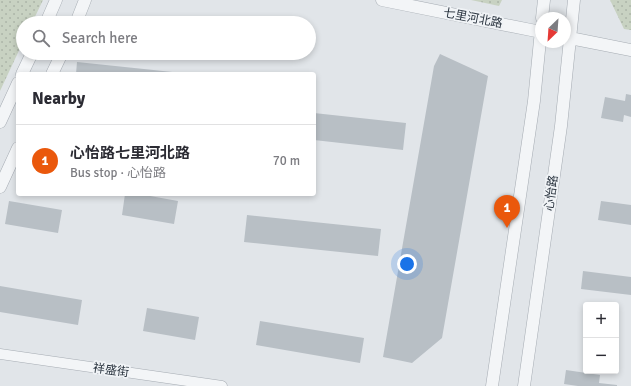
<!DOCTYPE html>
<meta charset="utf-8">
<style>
body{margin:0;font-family:Signika,"Noto Sans SC",sans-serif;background:#f2f2f3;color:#2b2b33}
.controls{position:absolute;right:12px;bottom:12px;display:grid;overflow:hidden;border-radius:4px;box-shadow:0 2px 6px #0003}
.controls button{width:36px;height:36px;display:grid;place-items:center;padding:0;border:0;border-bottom:1px solid #e1e1e2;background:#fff;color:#2b2b33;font:20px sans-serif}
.compass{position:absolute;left:535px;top:12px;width:36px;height:36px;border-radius:50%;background:#fff;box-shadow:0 2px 6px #0003;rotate:205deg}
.you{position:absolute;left:407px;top:264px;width:14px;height:14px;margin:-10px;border:3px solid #fff;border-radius:50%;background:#1a73e8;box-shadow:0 0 0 6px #1a73e833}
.badge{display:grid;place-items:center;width:26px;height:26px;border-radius:50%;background:#ea580c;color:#fff;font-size:13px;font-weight:700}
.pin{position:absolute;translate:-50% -33px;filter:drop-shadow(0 1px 2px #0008)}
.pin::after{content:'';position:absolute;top:21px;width:14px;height:12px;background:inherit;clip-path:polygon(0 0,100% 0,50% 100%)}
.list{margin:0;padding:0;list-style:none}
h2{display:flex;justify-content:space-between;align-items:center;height:52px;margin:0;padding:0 16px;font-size:17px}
h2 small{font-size:13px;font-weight:400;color:#7c7c81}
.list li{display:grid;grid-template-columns:26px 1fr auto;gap:12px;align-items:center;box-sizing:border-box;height:72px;padding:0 16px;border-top:1px solid #e1e1e2}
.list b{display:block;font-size:15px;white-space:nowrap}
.list p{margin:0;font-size:13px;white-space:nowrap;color:#7c7c81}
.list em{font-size:13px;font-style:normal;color:#7c7c81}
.icon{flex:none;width:22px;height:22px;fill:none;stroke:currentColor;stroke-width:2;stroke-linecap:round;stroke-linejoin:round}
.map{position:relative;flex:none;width:631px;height:386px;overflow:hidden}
.search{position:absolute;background:#fff;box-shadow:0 2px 6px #0003;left:16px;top:16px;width:300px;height:44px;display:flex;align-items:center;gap:10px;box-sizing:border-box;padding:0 14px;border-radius:22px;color:#7c7c81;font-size:15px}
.panel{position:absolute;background:#fff;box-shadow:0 2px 6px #0003;left:16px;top:72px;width:300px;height:124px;border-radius:4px}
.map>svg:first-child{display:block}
.park{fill:url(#park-dots)}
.building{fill:#b8bfc5}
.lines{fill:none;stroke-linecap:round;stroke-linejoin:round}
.minor-casing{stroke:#a6acb3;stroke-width:11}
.tertiary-casing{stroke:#a6acb3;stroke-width:13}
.minor{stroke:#f3f5f7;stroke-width:10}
.tertiary{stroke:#f3f5f7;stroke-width:12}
.labels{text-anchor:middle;stroke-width:3.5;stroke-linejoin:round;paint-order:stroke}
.street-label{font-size:12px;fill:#2a343f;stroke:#f0f3f6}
</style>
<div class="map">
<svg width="631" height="386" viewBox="0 0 631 386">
<defs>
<pattern id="park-dots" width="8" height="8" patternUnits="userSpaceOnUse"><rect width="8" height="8" fill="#c8d2c2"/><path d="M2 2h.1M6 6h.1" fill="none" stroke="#acb5a8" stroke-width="1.8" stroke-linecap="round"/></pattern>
</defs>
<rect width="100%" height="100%" fill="#e1e5e9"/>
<path class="park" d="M0 0H43L32 23H23V42L0 91Z
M471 0H502L499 6Z
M610 0H631V30L624 29Z"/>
<path class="building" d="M440 54 488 76 442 338 412 363 383 357 434 66Z
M77 62 182 73V74H76Z
M626 94 631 95V117L624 115 623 122 601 118 605 97 625 101Z
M314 113 406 123 403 150 314 140Z
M125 194H139L178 201 174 224 122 215Z
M9 201 62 210 58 233 5 224Z
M601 201 631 205V225L598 220Z
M247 215 381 229 378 256 244 242Z
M583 271 631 277V295L581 289Z
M0 286 82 300 78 325 0 312Z
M147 308 199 317 195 340 143 331Z
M260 321 364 338 360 363 256 345Z
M566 370 600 375 599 383 617 385V386H578L564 384Z"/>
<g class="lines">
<defs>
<path id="minor" d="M0 354 222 386"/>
<path id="tertiary" d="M382 0 541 32
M542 18 544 0
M46 23 56 0
M76 23 85 0
M565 37 631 50
M22 74 32 53
M52 74 62 53
M0 122 18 83
M0 187 18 148
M492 386 534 101 541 30
M524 386 561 126 574 0"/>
</defs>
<use href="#minor" class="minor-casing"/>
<use href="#tertiary" class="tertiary-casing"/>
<use href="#minor" class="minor"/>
<use href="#tertiary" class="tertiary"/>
</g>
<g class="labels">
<g class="street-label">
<text transform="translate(473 18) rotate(11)" y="4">七里河北路</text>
<text transform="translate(551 193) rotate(-82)" y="4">心怡路</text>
<text transform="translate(111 370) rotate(8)" y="4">祥盛街</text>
</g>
</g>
</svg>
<div class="controls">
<button>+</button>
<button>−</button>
</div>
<svg class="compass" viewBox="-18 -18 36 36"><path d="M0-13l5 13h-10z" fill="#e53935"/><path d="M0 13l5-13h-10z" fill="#7c7c81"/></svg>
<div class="you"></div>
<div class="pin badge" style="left:507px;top:228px">1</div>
<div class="search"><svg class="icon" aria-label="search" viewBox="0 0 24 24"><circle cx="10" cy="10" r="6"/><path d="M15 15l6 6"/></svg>Search here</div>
<section class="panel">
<h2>Nearby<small></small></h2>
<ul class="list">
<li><span class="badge">1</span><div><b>心怡路七里河北路</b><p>Bus stop · 心怡路</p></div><em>70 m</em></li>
</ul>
</section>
</div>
